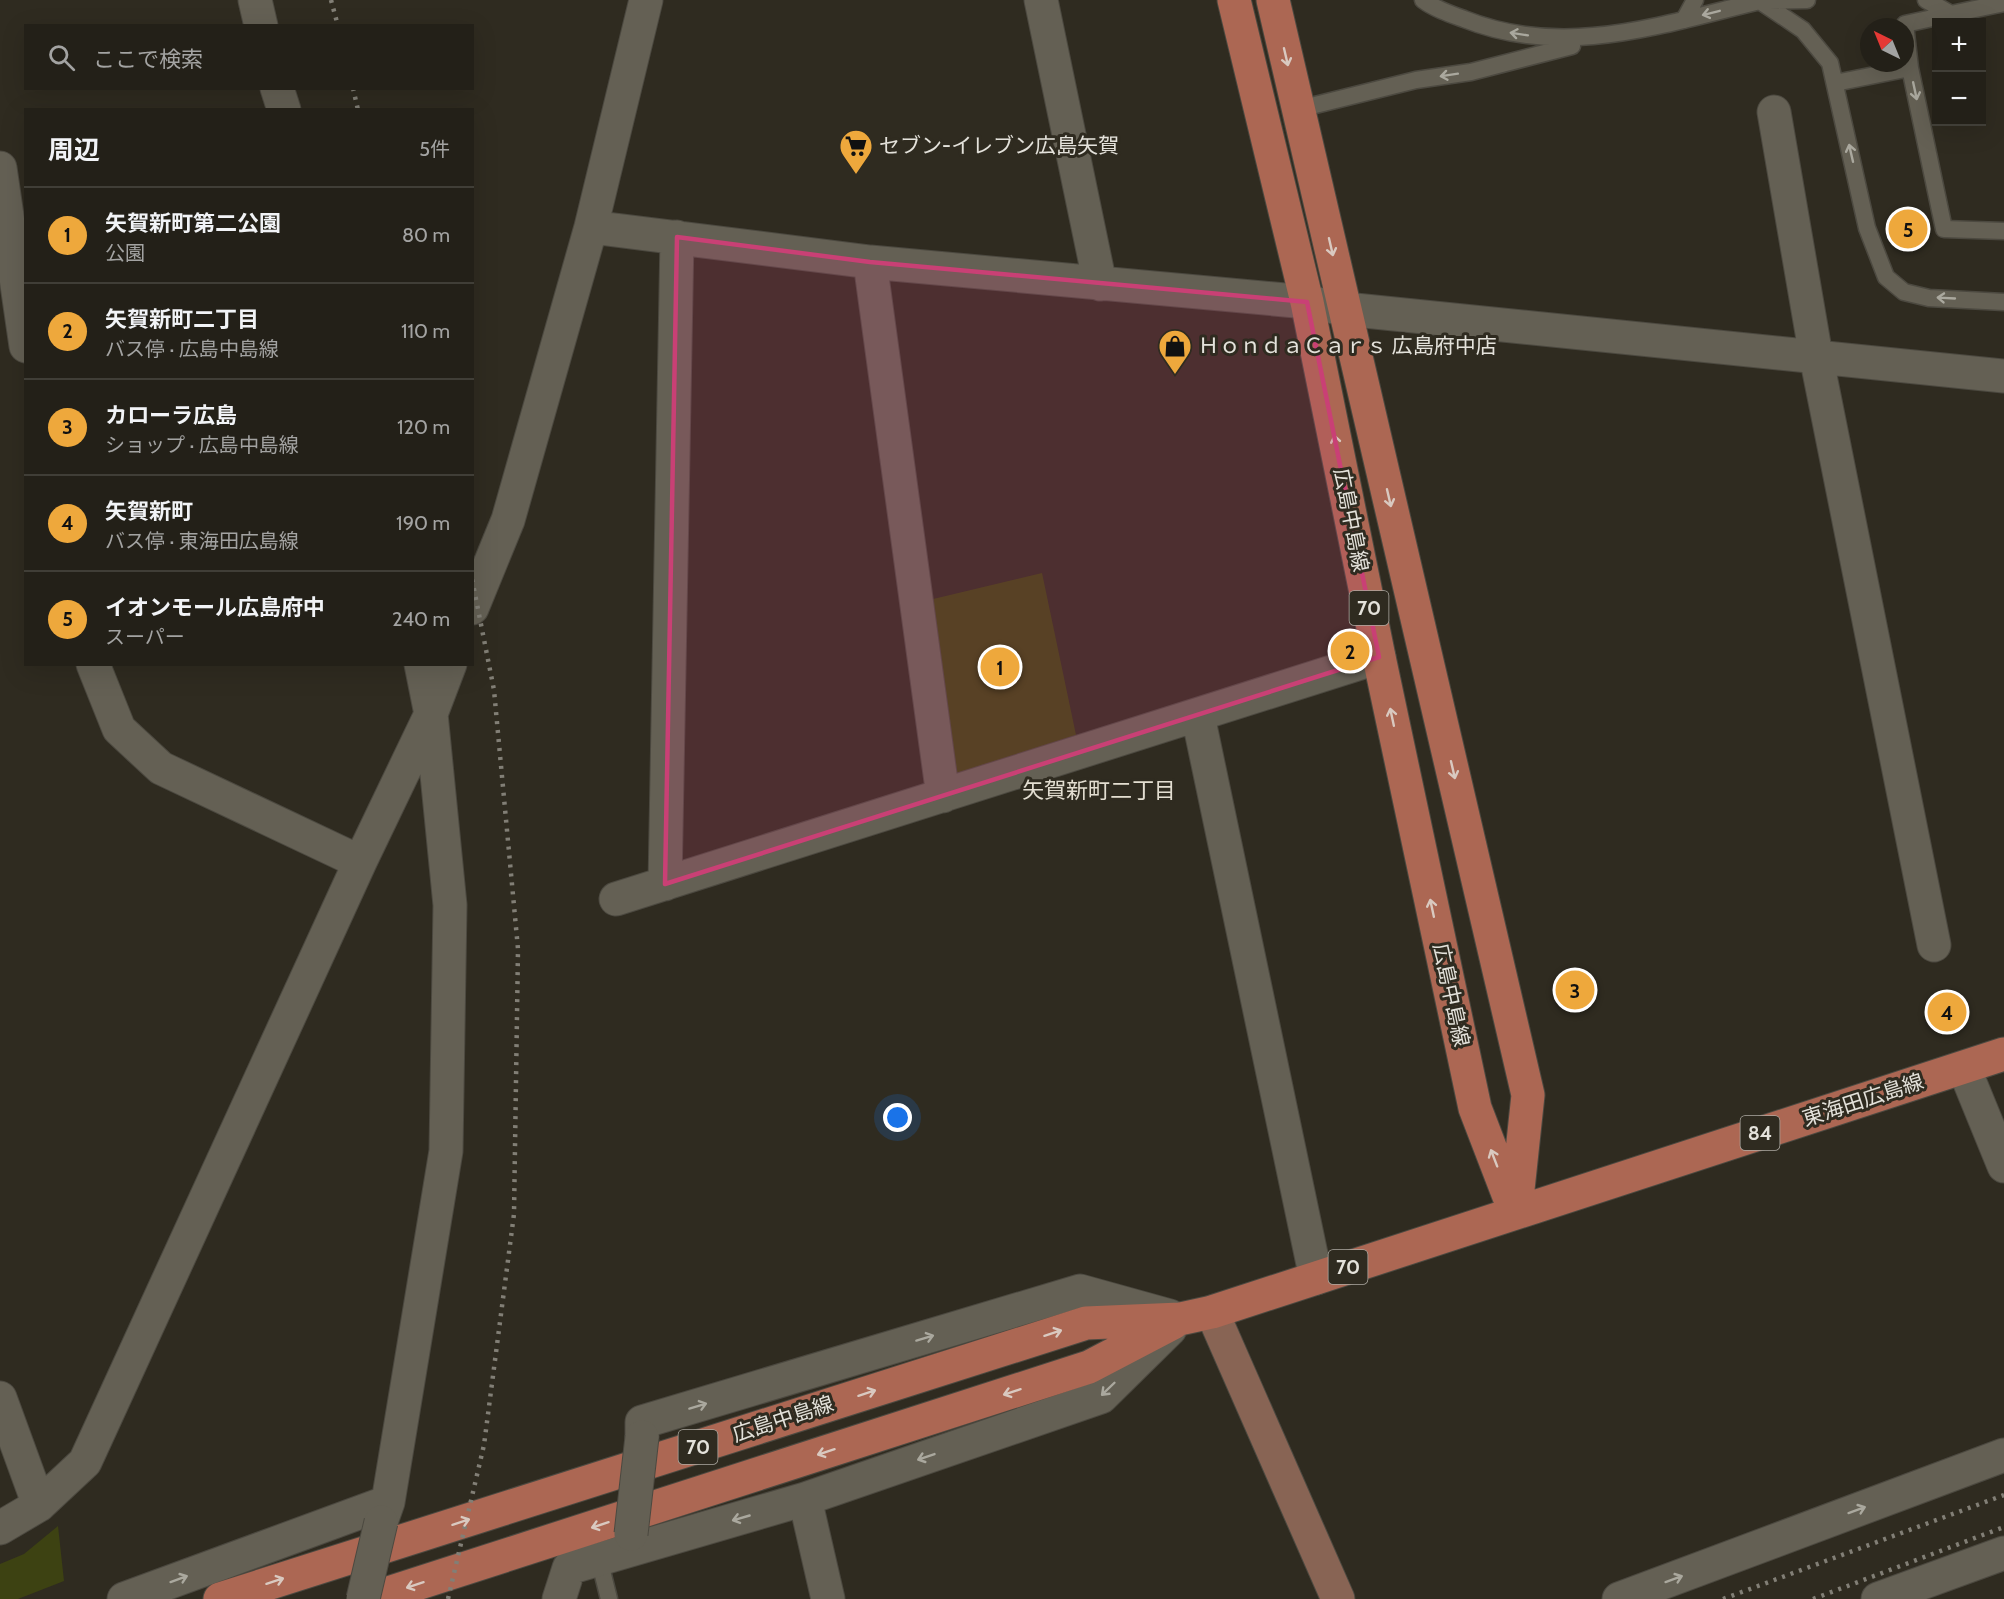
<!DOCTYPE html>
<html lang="ja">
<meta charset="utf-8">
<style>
body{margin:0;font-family:Cabin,"Noto Sans JP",sans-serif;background:#2b2821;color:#f1f3f6}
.controls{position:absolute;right:18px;top:18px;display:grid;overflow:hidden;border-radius:0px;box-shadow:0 6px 24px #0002}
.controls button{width:54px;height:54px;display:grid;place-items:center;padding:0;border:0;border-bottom:2px solid #403e37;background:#232018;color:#f1f3f6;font:30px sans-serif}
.compass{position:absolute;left:1860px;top:18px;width:54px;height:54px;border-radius:50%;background:#232018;box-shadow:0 6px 24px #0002;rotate:317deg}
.you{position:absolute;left:898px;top:1118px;width:21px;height:21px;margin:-15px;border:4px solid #fff;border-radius:50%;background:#1a73e8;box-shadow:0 0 0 9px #1a73e833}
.badge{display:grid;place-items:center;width:39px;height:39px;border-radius:50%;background:#eea83c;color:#111;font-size:20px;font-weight:700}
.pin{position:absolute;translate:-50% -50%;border:3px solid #fff;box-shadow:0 2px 6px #0006}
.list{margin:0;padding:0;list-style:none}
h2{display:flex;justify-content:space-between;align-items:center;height:78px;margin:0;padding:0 24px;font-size:26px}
h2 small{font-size:20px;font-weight:400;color:#a3a3a2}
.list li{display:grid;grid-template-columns:39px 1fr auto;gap:18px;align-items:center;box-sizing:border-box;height:96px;padding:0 24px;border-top:2px solid #403e37}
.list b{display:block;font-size:22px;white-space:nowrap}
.list p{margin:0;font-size:20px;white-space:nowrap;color:#a3a3a2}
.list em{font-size:20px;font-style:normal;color:#a3a3a2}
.icon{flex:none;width:33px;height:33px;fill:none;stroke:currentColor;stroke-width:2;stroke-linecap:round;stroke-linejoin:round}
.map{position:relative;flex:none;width:2004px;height:1599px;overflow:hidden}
.search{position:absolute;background:#232018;box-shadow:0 6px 24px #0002;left:24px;top:24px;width:450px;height:66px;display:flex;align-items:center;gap:15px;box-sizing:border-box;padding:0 21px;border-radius:0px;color:#a3a3a2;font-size:22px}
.panel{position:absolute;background:#232018;box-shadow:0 6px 24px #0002;left:24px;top:108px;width:450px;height:558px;border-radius:0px}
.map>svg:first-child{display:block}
.green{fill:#3d4212}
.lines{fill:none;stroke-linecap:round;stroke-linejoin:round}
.lane-casing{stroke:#4c4940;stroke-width:19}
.street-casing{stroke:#4c4940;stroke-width:35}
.secondary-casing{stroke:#4c4940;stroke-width:35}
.primary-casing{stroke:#4c4940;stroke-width:35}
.lane{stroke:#646054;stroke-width:16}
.street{stroke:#646054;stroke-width:33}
.secondary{stroke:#886454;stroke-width:33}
.primary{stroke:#ac6753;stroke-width:33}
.rail{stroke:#827f76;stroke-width:4.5;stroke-dasharray:3 6;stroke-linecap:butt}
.street-bridge-casing{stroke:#4c4940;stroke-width:35;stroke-linecap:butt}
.street-bridge{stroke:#646054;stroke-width:33}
.oneway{stroke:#aaa89e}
.oneway2{stroke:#d9c9c0}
.marked{fill:#c94075;fill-opacity:0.2;stroke:#c94075;stroke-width:4.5;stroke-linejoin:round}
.labels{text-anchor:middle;stroke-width:6;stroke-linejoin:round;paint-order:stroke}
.shield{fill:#2f2b20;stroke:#aeaba3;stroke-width:1.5}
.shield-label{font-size:20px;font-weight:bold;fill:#e4e2db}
.poi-label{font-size:21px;fill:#e4e2db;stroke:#2f2b20;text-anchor:start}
.street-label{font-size:21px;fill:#e4e2db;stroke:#2f2b20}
.neighbourhood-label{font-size:22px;fill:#e3ded1;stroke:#2f2b20}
</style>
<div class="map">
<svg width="2004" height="1599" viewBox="0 0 2004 1599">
<rect width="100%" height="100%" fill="#2f2b20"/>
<path class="green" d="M1042 573 1076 735 953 775 929 600Z
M58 1526 64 1581 18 1599H0V1564L24 1554Z"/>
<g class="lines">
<defs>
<path id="lane" d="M1423 0C1435 9 1450 14 1464 19 1564 59 1660 25 1760 1L1803 30 1830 63 1867 228 1886 277 1904 292 1929 298 2004 302
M1926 0 1951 14 2004 3
M1760 1 1807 0
M1684 20 1695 0
M1910 68 1905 24 1951 14
M1835 83 1910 68 1944 229 2004 231
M1299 109 1416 80 1471 72 1572 46
M599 1559 609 1599"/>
<path id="street" d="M255 0 261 26
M1041 0 1100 284
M277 88 284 110
M1774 112 1816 356 1934 945
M0 168 26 346
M591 227 870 262 1307 302 1345 309 2004 376
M870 262 943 796
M472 608 508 520 591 227 646 0
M93 664 119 729 161 768 360 862
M1198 716 1316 1278
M665 884 677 237
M616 899 1379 657
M1964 1068 2004 1166
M0 1398 39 1505
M642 1437V1422L1080 1291 1170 1316
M805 1499 828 1599
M381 1522 388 1502 446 1151 450 905 431 714 421 664
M0 1528 39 1505 85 1462 360 862 431 714 450 664
M124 1599 388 1502
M559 1599 569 1568 805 1499 1101 1397 1170 1329
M1619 1599 2004 1455
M1878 1599 2004 1553"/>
<path id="secondary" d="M1212 1312 1338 1599"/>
<path id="primary" d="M1234 0 1307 302 1379 657 1475 1108 1515 1212
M1273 0 1528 1095 1516 1208
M220 1599 1086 1323 1180 1319 1212 1312 2004 1054
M370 1599 1089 1367 1173 1323"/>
</defs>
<use href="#lane" class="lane-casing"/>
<use href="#street" class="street-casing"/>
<use href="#secondary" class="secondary-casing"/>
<use href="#primary" class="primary-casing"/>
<use href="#lane" class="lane"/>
<use href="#street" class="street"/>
<use href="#secondary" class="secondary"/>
<use href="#primary" class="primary"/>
<path class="rail" d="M331 0 338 26
M353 88 358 110
M448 1599 484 1445 514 1214 518 949 494 690 472 579
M1723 1599 2004 1495
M1813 1599 2004 1527"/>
<defs>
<path id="street-bridge" d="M631 1534 642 1437
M363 1599 381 1522"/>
</defs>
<use href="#street-bridge" class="street-bridge-casing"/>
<use href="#street-bridge" class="street-bridge"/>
</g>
<defs><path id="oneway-shaft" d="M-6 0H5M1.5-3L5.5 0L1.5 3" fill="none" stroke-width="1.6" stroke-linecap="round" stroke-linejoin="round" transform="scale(1.5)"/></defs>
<g class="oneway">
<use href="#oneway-shaft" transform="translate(1711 13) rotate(166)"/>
<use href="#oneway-shaft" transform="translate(1519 34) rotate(-171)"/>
<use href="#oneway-shaft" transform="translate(1449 75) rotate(171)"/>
<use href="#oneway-shaft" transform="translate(1915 91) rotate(78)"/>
<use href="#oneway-shaft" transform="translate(1851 153) rotate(-103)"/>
<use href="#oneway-shaft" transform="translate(1946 298) rotate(-177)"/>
<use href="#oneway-shaft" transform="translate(925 1338) rotate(-17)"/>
<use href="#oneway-shaft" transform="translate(1108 1389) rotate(136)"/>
<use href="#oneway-shaft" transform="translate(698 1406) rotate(-17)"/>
<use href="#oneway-shaft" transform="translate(926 1457) rotate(161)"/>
<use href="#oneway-shaft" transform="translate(1857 1510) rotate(-20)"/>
<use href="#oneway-shaft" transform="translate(741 1518) rotate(164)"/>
<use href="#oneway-shaft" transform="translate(179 1579) rotate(-20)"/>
<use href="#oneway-shaft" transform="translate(1674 1579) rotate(-20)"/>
</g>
<g class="oneway2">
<use href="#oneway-shaft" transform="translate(1286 57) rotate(77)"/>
<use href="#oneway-shaft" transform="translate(1331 247) rotate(77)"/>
<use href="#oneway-shaft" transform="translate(1336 444) rotate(-101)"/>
<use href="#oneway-shaft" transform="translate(1389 498) rotate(77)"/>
<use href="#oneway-shaft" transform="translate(1392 717) rotate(-102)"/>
<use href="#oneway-shaft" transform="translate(1453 770) rotate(77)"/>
<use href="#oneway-shaft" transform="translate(1432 908) rotate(-102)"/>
<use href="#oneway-shaft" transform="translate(1494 1158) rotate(-111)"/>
<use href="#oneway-shaft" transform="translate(1053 1333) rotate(-18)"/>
<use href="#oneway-shaft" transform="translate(1012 1392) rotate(162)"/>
<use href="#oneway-shaft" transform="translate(867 1393) rotate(-18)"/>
<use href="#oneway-shaft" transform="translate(826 1452) rotate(162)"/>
<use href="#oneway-shaft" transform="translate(461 1522) rotate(-18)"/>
<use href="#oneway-shaft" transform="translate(600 1525) rotate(162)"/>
<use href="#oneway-shaft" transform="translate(275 1581) rotate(-18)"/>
<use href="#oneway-shaft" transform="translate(415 1585) rotate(162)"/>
</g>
<path class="marked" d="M677 237 870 262 1307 302 1379 657 665 884Z"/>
<defs>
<symbol id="supermarket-pin" viewBox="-11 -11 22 30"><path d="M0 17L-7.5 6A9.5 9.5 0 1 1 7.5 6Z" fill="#eea83c" stroke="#2f2b20"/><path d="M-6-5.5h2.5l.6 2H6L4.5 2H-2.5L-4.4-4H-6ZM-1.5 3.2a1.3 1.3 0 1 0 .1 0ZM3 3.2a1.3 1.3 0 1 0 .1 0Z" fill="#111"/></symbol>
<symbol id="shop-pin" viewBox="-11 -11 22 30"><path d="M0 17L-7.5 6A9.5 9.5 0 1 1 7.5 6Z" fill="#eea83c" stroke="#2f2b20"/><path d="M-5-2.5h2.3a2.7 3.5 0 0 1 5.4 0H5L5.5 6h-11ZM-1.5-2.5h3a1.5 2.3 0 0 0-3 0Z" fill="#111"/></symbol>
</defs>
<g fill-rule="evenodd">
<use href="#supermarket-pin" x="837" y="127" width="38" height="52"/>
<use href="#shop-pin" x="1156" y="327" width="38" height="52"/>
</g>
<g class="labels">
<g class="shield">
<rect x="1349.5" y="591" width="39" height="34" rx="4.5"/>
<rect x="1740.5" y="1116" width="39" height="34" rx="4.5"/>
<rect x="1328.5" y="1250" width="39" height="34" rx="4.5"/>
<rect x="678.5" y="1430" width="39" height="34" rx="4.5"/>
</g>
<g class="shield-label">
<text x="1369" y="615">70</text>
<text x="1760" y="1140">84</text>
<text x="1348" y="1274">70</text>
<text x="698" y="1454">70</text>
</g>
<g class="poi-label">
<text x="879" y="153">セブン-イレブン広島矢賀</text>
<text x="1198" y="353">ＨｏｎｄａＣａｒｓ 広島府中店</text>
</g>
<g class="street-label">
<text transform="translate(1351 520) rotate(79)" y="7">広島中島線</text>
<text transform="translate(1451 995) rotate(78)" y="7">広島中島線</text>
<text transform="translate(1863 1100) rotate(-18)" y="7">東海田広島線</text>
<text transform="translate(783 1419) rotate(-18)" y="7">広島中島線</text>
</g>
<g class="neighbourhood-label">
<text x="1099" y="798">矢賀新町二丁目</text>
</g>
</g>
</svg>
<div class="controls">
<button>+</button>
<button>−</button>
</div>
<svg class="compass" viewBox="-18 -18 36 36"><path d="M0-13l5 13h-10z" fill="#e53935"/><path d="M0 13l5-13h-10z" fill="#a3a3a2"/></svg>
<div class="you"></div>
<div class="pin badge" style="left:1000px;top:667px">1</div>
<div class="pin badge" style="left:1350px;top:651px">2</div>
<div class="pin badge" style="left:1575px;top:990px">3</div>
<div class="pin badge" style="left:1947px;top:1012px">4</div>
<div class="pin badge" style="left:1908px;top:229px">5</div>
<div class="search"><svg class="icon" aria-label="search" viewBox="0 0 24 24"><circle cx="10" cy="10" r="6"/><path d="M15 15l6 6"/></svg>ここで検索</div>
<section class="panel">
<h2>周辺<small>5件</small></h2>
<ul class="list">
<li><span class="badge">1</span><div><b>矢賀新町第二公園</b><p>公園</p></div><em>80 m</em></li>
<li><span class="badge">2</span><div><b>矢賀新町二丁目</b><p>バス停 · 広島中島線</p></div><em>110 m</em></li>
<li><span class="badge">3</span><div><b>カローラ広島</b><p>ショップ · 広島中島線</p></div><em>120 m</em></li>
<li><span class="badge">4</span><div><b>矢賀新町</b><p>バス停 · 東海田広島線</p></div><em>190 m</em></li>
<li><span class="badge">5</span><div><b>イオンモール広島府中</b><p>スーパー</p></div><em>240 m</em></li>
</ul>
</section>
</div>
